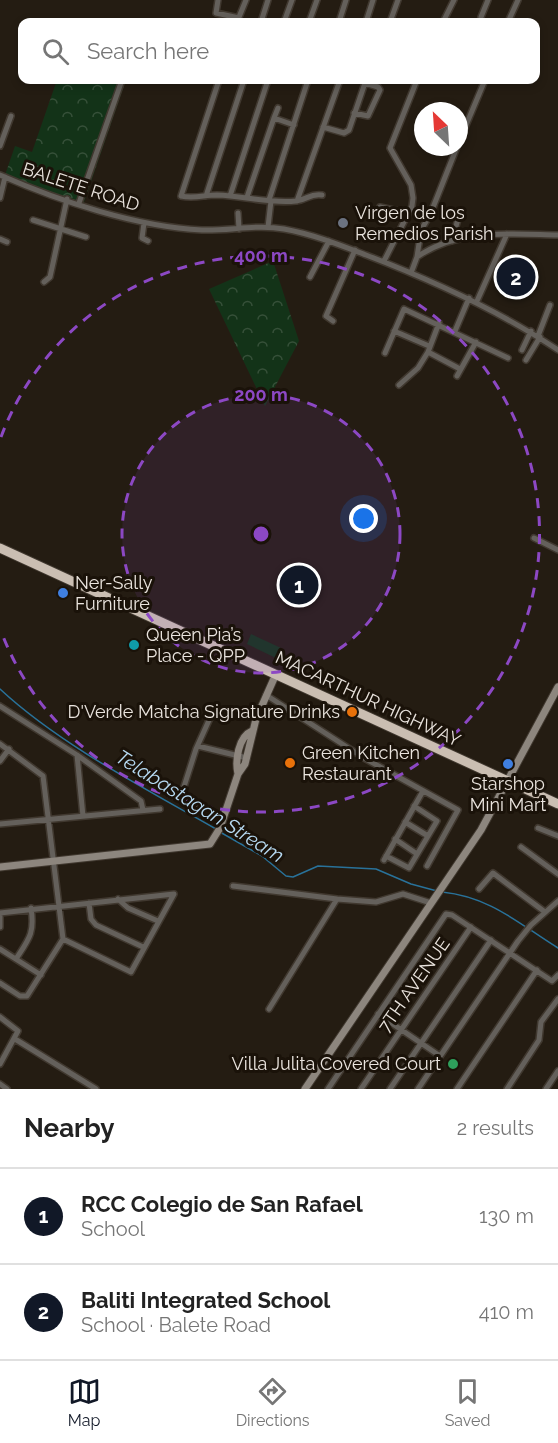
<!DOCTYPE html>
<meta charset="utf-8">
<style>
body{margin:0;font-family:Raleway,sans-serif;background:#f2f2f2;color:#222}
.compass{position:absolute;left:414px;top:102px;width:54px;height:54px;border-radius:50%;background:#fff;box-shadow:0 3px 9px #0003;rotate:335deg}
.you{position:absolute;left:364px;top:519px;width:21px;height:21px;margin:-15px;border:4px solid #fff;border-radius:50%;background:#1a73e8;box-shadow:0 0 0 9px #1a73e833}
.badge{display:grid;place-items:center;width:39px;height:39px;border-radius:50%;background:#111827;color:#fff;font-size:20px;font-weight:700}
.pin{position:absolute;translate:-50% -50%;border:3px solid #fff;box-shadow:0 2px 6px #0006}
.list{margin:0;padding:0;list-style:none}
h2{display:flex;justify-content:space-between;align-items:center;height:78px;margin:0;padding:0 24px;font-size:26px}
h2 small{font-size:20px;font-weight:400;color:#767676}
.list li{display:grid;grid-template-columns:39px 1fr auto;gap:18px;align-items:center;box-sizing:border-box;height:96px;padding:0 24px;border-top:2px solid #e0e0e0}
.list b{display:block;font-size:22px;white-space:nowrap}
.list p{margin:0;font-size:20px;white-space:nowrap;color:#767676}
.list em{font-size:20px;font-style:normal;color:#767676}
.icon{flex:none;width:33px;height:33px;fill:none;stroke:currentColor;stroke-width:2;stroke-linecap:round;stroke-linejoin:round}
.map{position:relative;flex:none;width:558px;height:1089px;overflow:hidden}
.search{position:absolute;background:#fff;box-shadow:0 3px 9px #0003;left:18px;right:18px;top:18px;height:66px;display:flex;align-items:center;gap:15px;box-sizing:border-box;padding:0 21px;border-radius:12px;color:#767676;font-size:22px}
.sheet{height:270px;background:#fff}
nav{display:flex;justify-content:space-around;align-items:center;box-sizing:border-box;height:84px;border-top:2px solid #e0e0e0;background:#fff;font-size:16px;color:#767676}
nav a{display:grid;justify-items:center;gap:3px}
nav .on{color:#111827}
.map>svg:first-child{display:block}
.forest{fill:url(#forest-crowns)}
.garden{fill:#133318}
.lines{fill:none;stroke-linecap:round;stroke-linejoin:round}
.stream{stroke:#29729a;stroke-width:1.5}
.street-casing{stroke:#40382f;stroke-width:8}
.secondary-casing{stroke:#40382f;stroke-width:9}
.highway-casing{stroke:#40382f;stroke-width:11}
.street{stroke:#64605b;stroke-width:5}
.secondary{stroke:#8d867e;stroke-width:7}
.highway{stroke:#cabeb2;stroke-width:9}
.ring{fill:none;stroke:#8c48c4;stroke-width:3;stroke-dasharray:10 8}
.worship-dot{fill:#6b7280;stroke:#1a1209;stroke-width:2}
.shop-dot{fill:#3f7fe0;stroke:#1a1209;stroke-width:2}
.culture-dot{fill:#0f9aa8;stroke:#1a1209;stroke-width:2}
.food-dot{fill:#e8710a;stroke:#1a1209;stroke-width:2}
.leisure-dot{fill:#2e9e5b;stroke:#1a1209;stroke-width:2}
.labels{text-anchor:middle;stroke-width:6;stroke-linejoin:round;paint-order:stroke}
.street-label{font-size:18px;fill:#eae4de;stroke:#1a1209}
.poi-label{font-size:18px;fill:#eae4de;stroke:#1a1209;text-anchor:start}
.water-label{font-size:20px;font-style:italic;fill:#b6d9f1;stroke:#1a1209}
.centre{fill:#8c48c4;stroke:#1a1209;stroke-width:3}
.ring-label{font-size:18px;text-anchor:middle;font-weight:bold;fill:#8c48c4;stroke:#1a1209;stroke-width:6;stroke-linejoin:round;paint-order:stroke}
</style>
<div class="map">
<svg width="558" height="1089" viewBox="0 0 558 1089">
<defs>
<pattern id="forest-crowns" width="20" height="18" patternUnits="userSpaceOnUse" patternTransform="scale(1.5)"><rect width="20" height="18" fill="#133318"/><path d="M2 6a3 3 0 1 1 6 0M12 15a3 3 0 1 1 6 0" fill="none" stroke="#365039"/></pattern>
</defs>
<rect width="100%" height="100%" fill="#241c12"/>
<path class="forest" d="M57 80H126L83 205 4 178 15 146 32 152Z
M273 261 299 341 265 406 209 289Z"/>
<path class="garden" d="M251 634 281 648 276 658 247 644Z"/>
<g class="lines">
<path class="stream" d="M0 689C59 744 146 789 216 829
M220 832 262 856 286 876 293 877 318 866 376 869 411 884 437 891
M442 892C491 897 519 924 558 948"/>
<defs>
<path id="street" d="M218 0 216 13 239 18
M481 17 488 0
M237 22 246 0
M261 22 268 0
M284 22 292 0
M309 22 317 0
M339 22 346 0
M366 22 373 0
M390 22 398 0
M443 22 454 0
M508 22 518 0
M219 80 181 196C194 199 204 195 217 195 244 196 270 204 296 201 307 200 310 193 322 195
M354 113 368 116 380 90 378 87 365 83
M274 118 278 108
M323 127 344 133 349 130 366 80
M459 142 485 80
M0 146 11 116
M0 175C59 201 137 227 202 230 229 231 257 224 284 229 312 234 340 245 366 255 434 281 498 310 558 350
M206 196 244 80
M230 196 268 80
M247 197 274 118 294 125
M0 198 5 177
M269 200 308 80
M297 201 340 80
M79 203 122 80
M380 207 407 213
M238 213 239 229
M33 220 86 237
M144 223 142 238 148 241
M268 227 271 201
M0 239 7 242
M452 241 458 219
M417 257C458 228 511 234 558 235
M384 261 412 206 413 198 411 185 390 148 417 80
M411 273 417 257 421 230 430 215 457 147
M310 277 329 241
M44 282 50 277 67 199
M477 301 507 234
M333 321 326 316 355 250
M439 323 428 352 460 369
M394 331 429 346
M455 331 469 298
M538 336 550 305
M522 350 531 331
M385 353 404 309 508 358
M526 360 540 337
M457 376 476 342
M399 385 418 368 428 352
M534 538 558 550
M266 695 364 758 458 810 427 866
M0 706 77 755 141 801 143 810
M0 744 43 776 63 939 27 996H20L0 983
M198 746 247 758
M77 755 83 816
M0 761 9 749
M166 789 198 808
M181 796 196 749 215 707
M405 822 428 836
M0 824 160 809
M538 828 558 836
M395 839 417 854
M521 847 558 874
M386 856 409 868 437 821 414 806
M384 860 423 791
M233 886 337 899
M479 889 493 873 545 912
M118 899 128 908 158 921
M89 903 91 919 96 925 143 947
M0 913 174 894 131 972 63 939
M0 915V927
M0 949 41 975
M16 959C29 939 35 933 31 908
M269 1009 337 899 376 902 403 894 431 903
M378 1014 440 1056
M0 1017 18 1031 0 1064
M15 1039 96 1089
M0 1084 7 1089
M328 1089 446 914 452 915 552 981 558 975
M361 1089 471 927
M390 1089 491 940
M418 1089 518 941 531 925 558 901
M457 1089 537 970
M507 1089 539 1040 541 1022 558 999
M546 1089 558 1071"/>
<path id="secondary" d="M238 774C235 761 238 737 252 731
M0 867 210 844 220 828 238 774 245 764 256 719 276 674
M305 1089 481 830 558 687"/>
<path id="highway" d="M0 548 558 804"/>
</defs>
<use href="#street" class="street-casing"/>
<use href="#secondary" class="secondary-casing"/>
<use href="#highway" class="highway-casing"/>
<use href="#street" class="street"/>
<use href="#secondary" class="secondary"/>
<use href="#highway" class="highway"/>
</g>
<circle cx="261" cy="534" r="139" fill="#8c48c4" fill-opacity=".12"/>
<g class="ring">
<circle cx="261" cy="534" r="139"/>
<path d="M1 437A278 278 0 1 1 1 631"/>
</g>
<circle class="worship-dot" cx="343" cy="223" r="6"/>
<g class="shop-dot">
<circle cx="63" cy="593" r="6"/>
<circle cx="508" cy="764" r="6"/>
</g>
<circle class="culture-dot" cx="134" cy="645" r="6"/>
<g class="food-dot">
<circle cx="352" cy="712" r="6"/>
<circle cx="290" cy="763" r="6"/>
</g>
<circle class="leisure-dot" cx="453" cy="1064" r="6"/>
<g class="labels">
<g class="street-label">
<text transform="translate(81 187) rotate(18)" y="6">BALETE ROAD</text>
<text transform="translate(368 699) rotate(25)" y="6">MACARTHUR HIGHWAY</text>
<text transform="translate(414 985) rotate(-55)" y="6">7TH AVENUE</text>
</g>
<g class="poi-label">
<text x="355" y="219">Virgen de los<tspan x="355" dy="21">Remedios Parish</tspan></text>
<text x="75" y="589">Ner-Sally<tspan x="75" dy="21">Furniture</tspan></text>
<text x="146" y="641">Queen Pia’s<tspan x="146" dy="21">Place - QPP</tspan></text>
<text x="340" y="718" text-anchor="end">D'Verde Matcha Signature Drinks</text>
<text x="302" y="759">Green Kitchen<tspan x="302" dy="21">Restaurant</tspan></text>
<text x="508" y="790" text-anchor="middle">Starshop<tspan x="508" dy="21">Mini Mart</tspan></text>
<text x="441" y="1070" text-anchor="end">Villa Julita Covered Court</text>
</g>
<g class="water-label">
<text transform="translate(200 806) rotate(32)" y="7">Telabastagan Stream</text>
</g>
</g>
<circle cx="261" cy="534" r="9" class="centre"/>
<g class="ring-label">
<text x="261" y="262">400 m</text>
<text x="261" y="401">200 m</text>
</g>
</svg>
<svg class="compass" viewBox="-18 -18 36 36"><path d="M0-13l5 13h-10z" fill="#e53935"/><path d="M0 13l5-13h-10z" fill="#767676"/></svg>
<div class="you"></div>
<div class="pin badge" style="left:299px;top:585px">1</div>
<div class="pin badge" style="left:516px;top:277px">2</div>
<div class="search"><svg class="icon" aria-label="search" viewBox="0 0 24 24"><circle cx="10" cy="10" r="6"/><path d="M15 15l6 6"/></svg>Search here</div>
</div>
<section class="sheet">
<h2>Nearby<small>2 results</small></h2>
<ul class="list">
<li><span class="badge">1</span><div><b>RCC Colegio de San Rafael</b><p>School</p></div><em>130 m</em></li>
<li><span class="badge">2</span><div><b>Baliti Integrated School</b><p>School · Balete Road</p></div><em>410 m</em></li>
</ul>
</section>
<nav>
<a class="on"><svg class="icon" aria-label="map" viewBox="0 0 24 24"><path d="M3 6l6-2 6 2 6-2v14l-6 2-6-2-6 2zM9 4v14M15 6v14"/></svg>Map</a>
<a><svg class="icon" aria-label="directions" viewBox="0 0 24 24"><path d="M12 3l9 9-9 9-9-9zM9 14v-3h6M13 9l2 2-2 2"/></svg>Directions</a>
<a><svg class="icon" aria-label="saved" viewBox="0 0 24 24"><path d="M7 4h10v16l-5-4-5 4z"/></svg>Saved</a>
</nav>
